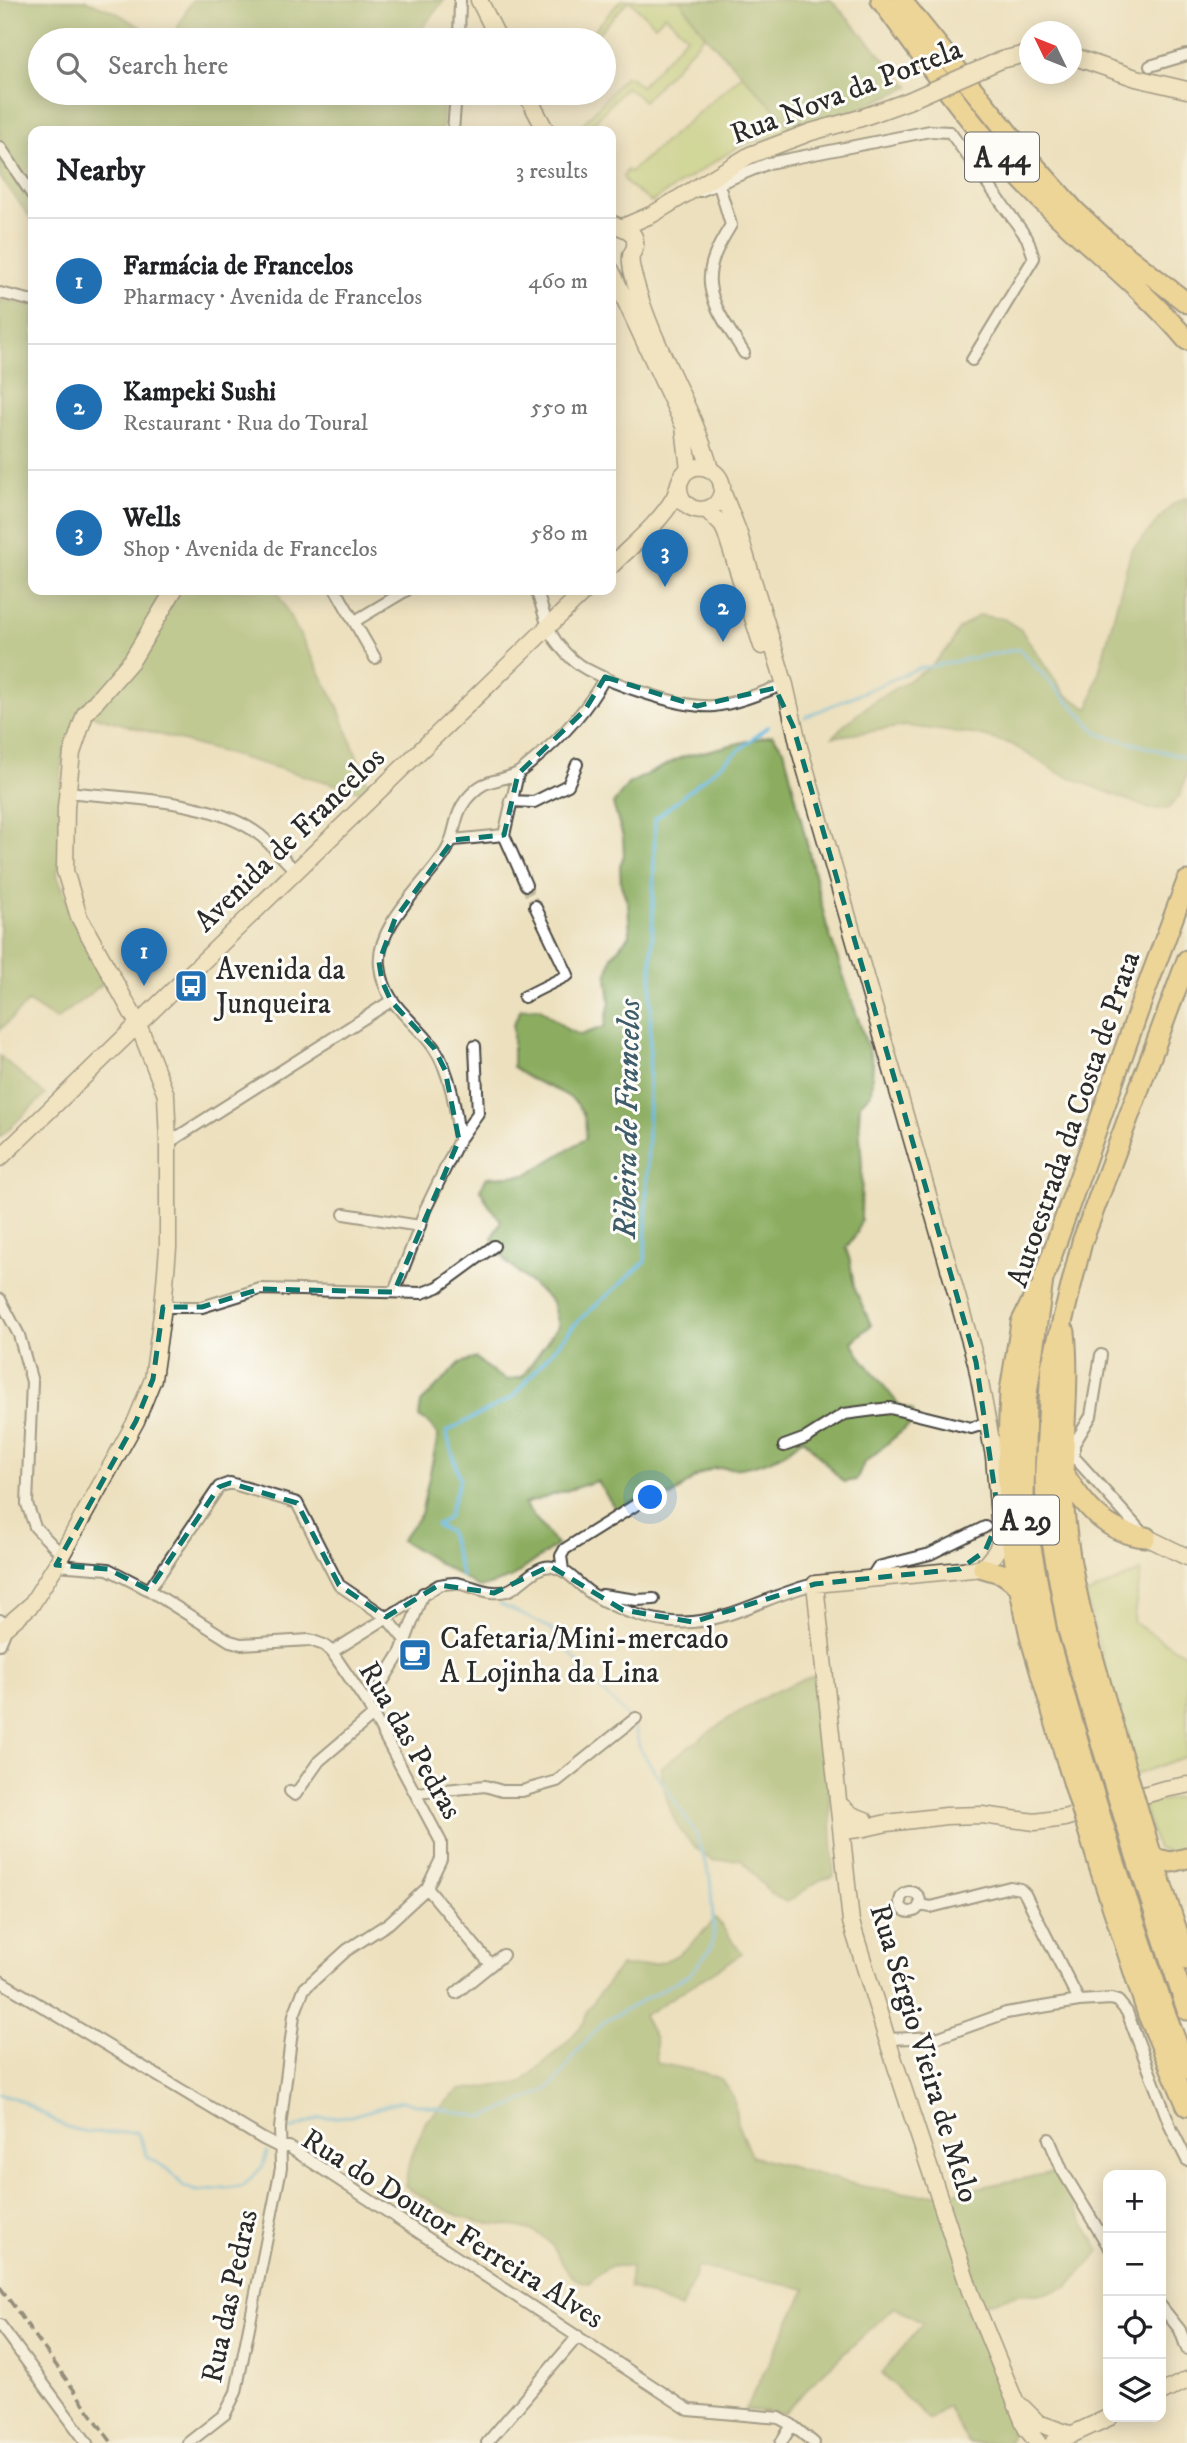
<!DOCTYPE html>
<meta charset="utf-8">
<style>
body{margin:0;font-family:"IM FELL DW Pica",serif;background:#f6f6f6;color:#202124}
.controls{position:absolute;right:21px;bottom:21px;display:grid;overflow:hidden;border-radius:14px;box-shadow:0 4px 18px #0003}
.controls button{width:63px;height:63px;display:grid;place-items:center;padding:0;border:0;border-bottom:2px solid #e0e0e0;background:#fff;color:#202124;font:35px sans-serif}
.compass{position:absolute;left:1019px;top:21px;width:63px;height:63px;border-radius:50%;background:#fff;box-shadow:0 4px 18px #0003;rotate:313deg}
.you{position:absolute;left:651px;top:1498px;width:24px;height:24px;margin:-18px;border:5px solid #fff;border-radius:50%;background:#1a73e8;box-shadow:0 0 0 10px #1a73e833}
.badge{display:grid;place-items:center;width:46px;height:46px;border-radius:50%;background:#1f6fb2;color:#fff;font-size:23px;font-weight:700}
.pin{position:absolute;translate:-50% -58px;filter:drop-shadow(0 2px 4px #0008)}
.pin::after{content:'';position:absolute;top:37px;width:24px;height:21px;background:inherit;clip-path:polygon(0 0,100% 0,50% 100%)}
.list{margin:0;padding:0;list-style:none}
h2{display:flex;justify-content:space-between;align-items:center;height:91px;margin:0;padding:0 28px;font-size:30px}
h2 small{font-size:23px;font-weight:400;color:#757577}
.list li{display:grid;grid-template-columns:46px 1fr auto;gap:21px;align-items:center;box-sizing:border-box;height:126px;padding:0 28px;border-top:2px solid #e0e0e0}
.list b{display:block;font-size:26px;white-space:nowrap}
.list p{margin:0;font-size:23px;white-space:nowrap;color:#757577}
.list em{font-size:23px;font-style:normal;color:#757577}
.icon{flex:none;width:38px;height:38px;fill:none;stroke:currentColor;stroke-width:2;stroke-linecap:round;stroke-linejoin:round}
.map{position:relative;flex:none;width:1187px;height:2443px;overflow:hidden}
.search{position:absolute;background:#fff;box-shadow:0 4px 18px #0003;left:28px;top:28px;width:588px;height:77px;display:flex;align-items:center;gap:18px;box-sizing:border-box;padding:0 24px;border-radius:38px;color:#757577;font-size:26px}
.panel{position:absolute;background:#fff;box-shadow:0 4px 18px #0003;left:28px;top:126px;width:588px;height:469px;border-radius:14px}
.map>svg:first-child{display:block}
.green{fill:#b0c96e;stroke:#6e7a4c;stroke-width:2}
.forest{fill:#8cad61;stroke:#5c6c46;stroke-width:2}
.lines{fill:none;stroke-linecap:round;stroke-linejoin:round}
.stream{stroke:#63b6de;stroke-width:3.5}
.street-tunnel{stroke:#c5bca1;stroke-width:10;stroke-dasharray:10 5;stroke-linecap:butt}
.street-casing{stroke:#484641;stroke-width:14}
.secondary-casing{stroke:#484641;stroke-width:19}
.highway-casing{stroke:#484641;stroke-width:23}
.street{stroke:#fff;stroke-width:10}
.secondary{stroke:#f8e8c3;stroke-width:16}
.highway{stroke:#eec569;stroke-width:19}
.rail{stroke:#2b2b2b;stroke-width:3.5;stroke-dasharray:10 5;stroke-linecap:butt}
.secondary-bridge-casing{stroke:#484641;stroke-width:19;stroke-linecap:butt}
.highway-bridge-casing{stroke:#484641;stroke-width:23;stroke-linecap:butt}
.secondary-bridge{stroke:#f8e8c3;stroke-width:16}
.highway-bridge{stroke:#eec569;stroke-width:19}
.marked{fill:none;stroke:#0f766e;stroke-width:5;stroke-dasharray:14 9;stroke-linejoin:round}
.labels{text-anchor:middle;stroke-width:6;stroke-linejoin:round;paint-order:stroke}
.shield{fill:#fdfcf7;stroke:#6a6a68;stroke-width:2}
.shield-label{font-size:28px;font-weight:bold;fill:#2b2b2b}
.street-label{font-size:30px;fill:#2b2b2b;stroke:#fdfcf7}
.poi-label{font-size:30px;fill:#2b2b2b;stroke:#fdfcf7;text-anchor:start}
.water-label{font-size:32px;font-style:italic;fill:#3f5c6a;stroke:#fdfcf7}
</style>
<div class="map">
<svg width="1187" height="2443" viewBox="0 0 1187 2443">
<rect width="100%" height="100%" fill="#fdfcf7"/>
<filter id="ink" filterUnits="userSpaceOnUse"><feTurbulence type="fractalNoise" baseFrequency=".0143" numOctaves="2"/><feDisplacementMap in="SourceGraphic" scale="14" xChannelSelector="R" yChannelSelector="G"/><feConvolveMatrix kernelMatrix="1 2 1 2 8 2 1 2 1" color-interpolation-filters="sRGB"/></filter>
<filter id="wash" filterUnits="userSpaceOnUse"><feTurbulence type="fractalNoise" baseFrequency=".00686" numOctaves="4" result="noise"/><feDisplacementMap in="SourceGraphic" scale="28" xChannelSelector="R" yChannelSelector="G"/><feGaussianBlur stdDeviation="1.57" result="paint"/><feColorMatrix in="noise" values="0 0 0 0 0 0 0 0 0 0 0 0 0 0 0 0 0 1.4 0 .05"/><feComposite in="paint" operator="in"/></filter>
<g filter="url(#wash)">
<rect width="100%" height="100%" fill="#ece0be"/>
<path class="green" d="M621 0H680L705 35 644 101 626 87 586 131H577L625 76H629L641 86 687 36 665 15 655 25 629 0 592 40H586Z
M743 74 794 130 738 147 651 202 626 183 623 177 627 170 630 172Z
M1141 1571 1133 1622 1187 1656V1756L1135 1775 1085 1595Z
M1187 1796V1852L1178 1854 1157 1849 1143 1804Z"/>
<path class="forest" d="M0 0H85L115 12 162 40 172 38 192 0H444L413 40H40V93H434L444 96 442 131H33V221L0 177Z
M680 0H831L910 87 854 111 794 130 705 35Z
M0 300 33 306V590H276L337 705 372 795 87 714 74 728 64 750 61 770 62 850 57 874 79 931 104 983 56 1020 28 1002 0 1030Z
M1187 497V773L1180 795 1168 809H1150L1059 773 1011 744 978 735 906 726 833 737 843 726 874 701 929 668 951 645 958 630 979 615 1004 619 1021 630 1065 694 1089 709 1131 551 1173 504Z
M772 735 784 749 827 927 873 1063 871 1093 860 1104 859 1120 862 1166 861 1219 857 1233 846 1248 850 1261 854 1287 871 1325 852 1342 859 1354 899 1405 913 1411 914 1421 864 1463 856 1480 843 1482 803 1438C786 1456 765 1464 740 1468 731 1469 721 1467 712 1469 697 1474 683 1487 671 1497L651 1493 616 1510 597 1481 524 1504 557 1545 511 1578 480 1588 401 1540 421 1514 438 1436 430 1424 419 1417 421 1403 460 1363 476 1358 491 1371 507 1380 522 1377 558 1326 552 1302 507 1262 492 1239 501 1221 488 1204 480 1189 487 1177 526 1175 585 1139C593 1087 541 1093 513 1067V1025L521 1009 539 1008 568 1030 580 1035 604 1027 610 1002 607 976 612 956 630 934 628 904 621 885 620 866 624 855 623 837 613 804 628 784 682 757Z
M0 1056 45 1095 0 1137Z
M814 1676 829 1785 834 1876 820 1880 787 1902C767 1895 755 1875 741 1859L713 1861C677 1838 666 1809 661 1768 705 1734 760 1692 814 1676Z
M716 1918 742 1954 643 2016 655 2038 657 2063 701 2072 721 2079 734 2098 737 2123 751 2156 861 2186 920 2195 951 2193 1055 2172 1100 2251 1067 2287 1042 2294H1018L966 2309 1007 2400 1013 2426 1009 2443H968L947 2406 929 2420 882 2373 923 2323 894 2307 825 2371 784 2413 745 2410 806 2289 698 2267 681 2309 629 2287 631 2267C609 2264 604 2267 589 2283 561 2281 562 2249 542 2236 523 2224 500 2226 479 2222 453 2217 428 2200 405 2187L409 2163 426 2121 459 2090 521 2083 564 2045 584 2023 588 2009 620 1966C670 1969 684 1953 716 1918Z"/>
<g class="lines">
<path class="stream" d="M805 717 917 669 1019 649 1099 734 1187 758
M462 1576 449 1532 436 1525 448 1518 460 1478 446 1432 513 1397 577 1322 645 1262 655 819 767 727
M500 1604 550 1628 597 1686 630 1719
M0 2094C25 2098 43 2117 65 2126 89 2136 113 2132 137 2132L148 2157 170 2171 183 2186 197 2191 243 2186 263 2166 267 2152
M287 2131 320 2118 351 2116 402 2101 483 2117 514 2105 547 2090 560 2077 575 2054 602 2023 690 1974 711 1948 714 1931 710 1876 695 1832 640 1749 634 1725"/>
</g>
</g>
<g filter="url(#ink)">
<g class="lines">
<path class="street-tunnel" d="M526 885 535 906"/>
<defs>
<path id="street" d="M459 40 460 0
M1150 66 1187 55
M453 131 456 93
M0 147 33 196
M719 185 731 225C722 240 711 257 710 275 707 302 731 331 744 353
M700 191 769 163 930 131 950 132 1027 238 1034 258 972 360
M0 293 33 301
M336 590 375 658
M536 590C543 607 546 629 558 644 565 653 576 664 586 669 614 684 682 709 714 706 734 704 756 695 775 688
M355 621 407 590
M67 792C126 799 214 798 261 836 274 847 284 860 296 871
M510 801 534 802 568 785 577 764
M504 835 526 885
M453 840 504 835 518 774
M524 997 568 975 535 906
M459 1140C456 1110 451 1073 434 1048 413 1018 384 1006 380 966 375 926 425 884 445 853 456 837 453 816 466 800 485 777 493 784 516 774 522 771 528 765 533 761 562 737 587 710 605 677
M168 1143 391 1001
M344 1214 420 1226
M394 1292 417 1234 425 1210 459 1140 478 1113 475 1046
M0 1299 19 1335 32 1382 27 1504 35 1527 61 1554
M163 1307H202L260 1289 422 1293 438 1287 494 1246
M1101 1355 1091 1416 1074 1444V1457L1145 1536
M784 1446 806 1438 844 1414 890 1408 971 1428 987 1423
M56 1565 108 1569 149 1590 230 1641 241 1644 310 1640 324 1645 332 1652 368 1705 441 1842V1859L427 1888 389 1923 347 1950 304 1989 294 2015 280 2128 281 2168 236 2392 225 2414 188 2443
M563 1570 561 1556 565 1549 642 1501
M871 1578 878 1567 930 1554 985 1527
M149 1590 219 1487 230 1483 297 1503 339 1585 386 1617 405 1640
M602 1595 637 1600 654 1599
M0 1620 7 1627 0 1644
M332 1652 439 1585C444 1584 450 1583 455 1583 474 1585 487 1596 507 1591 522 1586 536 1563 553 1567 569 1570 578 1585 592 1594 620 1612 660 1625 693 1622 736 1618 774 1593 815 1584
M368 1705 401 1652 423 1593
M290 1791 295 1795 319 1761 373 1715
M416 1793 485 1786 502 1791H522L557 1781 636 1718
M427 1888 491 1965
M900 1902a10 10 0 1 1 20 0a10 10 0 1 1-20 0Z
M920 1905 931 1907 1010 1887 1020 1889 1025 1894 1079 2001
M0 1981 263 2139 279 2147H289L689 2410 779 2418 792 2425 814 2443
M456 1993 503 1955
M887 2039 939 2037 1006 2013 1079 2001 1111 1999 1118 2001 1127 2012 1171 2128 1187 2160
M1049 2139 1062 2170 1108 2246
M1161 2306 1180 2330 1187 2349
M0 2325 87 2443
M487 2443 578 2336
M781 2443 792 2425"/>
<path id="secondary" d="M479 0 499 40
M1072 56 1136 78 1187 90
M1001 60 1030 53
M526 93 546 131
M611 223C622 229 637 229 635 246 635 250 631 253 631 256 629 265 635 280 637 288 655 351 693 406 710 469
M623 227 653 214 750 155 811 132 861 118 908 101
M611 270 684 426 689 470
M722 491 738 531 763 613 785 685 799 747 976 1362 994 1456 999 1519 1003 1528V1538L995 1553 983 1568 815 1584 851 1922 887 2039 971 2294 1026 2428 1038 2443
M706 509 722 525 726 533 762 646
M611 566C632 545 659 524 674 498 679 489 678 477 688 470 703 461 724 473 722 491 718 519 677 515 679 484
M0 1158 586 590
M1146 1537 1187 1557
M0 1632 31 1605 56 1565 136 1421 153 1379 163 1307 168 1248V1143L166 1095 138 1024 79 917 65 871 66 807 72 753 85 714 132 660 174 590
M840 1805 852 1815 865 1820
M842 1827 851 1830 865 1828 887 1823 946 1816 982 1815 1035 1822 1064 1818 1165 1789 1187 1785
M1161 2393 1187 2380
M1021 2406 1038 2423 1072 2435
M1053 2443 1110 2417"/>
<path id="highway" d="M881 0C930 67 979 137 1037 196 1086 245 1142 287 1187 340
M901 0 1034 165 1075 211 1106 240 1187 303
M1036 1293 1021 1323 1010 1391 1007 1469 1012 1545 1019 1586 1031 1640 1067 1762
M1065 1332C1071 1390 1060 1449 1064 1508 1070 1589 1096 1666 1118 1743
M1063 1472C1083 1504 1106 1534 1146 1537
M983 1568 1003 1574 1019 1586
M1102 1746 1068 1630 1046 1508 1045 1470 1051 1367 1082 1242 1187 960
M1082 1755 1048 1638 1027 1526 1024 1497 1026 1401 1043 1280 1144 995 1187 881
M1150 1850 1187 1960
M1136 1856 1187 2010
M1153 1858 1171 1862 1187 1858
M1114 1860 1163 2007 1187 2070
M1100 1869 1148 2015 1187 2106"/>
</defs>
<use href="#street" class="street-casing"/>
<use href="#secondary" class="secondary-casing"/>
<use href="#highway" class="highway-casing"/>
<use href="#street" class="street"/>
<use href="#secondary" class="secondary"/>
<use href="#highway" class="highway"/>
<path class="rail" d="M0 2287 112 2443"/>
<defs>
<path id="secondary-bridge" d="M908 101 1001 60"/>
<path id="highway-bridge" d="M1118 1743 1150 1850
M1102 1746 1136 1856
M1082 1755 1114 1860
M1067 1762 1100 1869"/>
</defs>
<use href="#secondary-bridge" class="secondary-bridge-casing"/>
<use href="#highway-bridge" class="highway-bridge-casing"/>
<use href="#secondary-bridge" class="secondary-bridge"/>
<use href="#highway-bridge" class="highway-bridge"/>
</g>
</g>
<path d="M0 0H1187V2443H0ZM605 677 697 706 775 688 793 726 976 1362 999 1519 985 1551 960 1569 815 1584 693 1622 623 1610 550 1566 494 1593 439 1585 386 1617 339 1585 297 1503 230 1483 219 1487 149 1590 108 1569 56 1565 136 1421 153 1379 163 1307H202L260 1289 394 1292 459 1140 445 1070 434 1048 391 1001 382 981 379 962 395 919 453 840 504 835 518 774 585 710Z" fill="#ece0be" fill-opacity=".55" fill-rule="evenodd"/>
<path class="marked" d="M605 677 697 706 775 688 793 726 976 1362 999 1519 985 1551 960 1569 815 1584 693 1622 623 1610 550 1566 494 1593 439 1585 386 1617 339 1585 297 1503 230 1483 219 1487 149 1590 108 1569 56 1565 136 1421 153 1379 163 1307H202L260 1289 394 1292 459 1140 445 1070 434 1048 391 1001 382 981 379 962 395 919 453 840 504 835 518 774 585 710Z"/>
<defs>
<symbol id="bus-square" viewBox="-11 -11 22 22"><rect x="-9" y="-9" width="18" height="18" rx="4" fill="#1f6fb2" stroke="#fdfcf7"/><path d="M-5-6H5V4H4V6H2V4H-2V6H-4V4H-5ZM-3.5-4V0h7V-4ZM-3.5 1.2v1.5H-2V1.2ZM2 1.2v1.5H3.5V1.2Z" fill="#fff"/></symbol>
<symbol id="cafe-square" viewBox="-11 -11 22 22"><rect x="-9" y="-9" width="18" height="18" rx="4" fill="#1f6fb2" stroke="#fdfcf7"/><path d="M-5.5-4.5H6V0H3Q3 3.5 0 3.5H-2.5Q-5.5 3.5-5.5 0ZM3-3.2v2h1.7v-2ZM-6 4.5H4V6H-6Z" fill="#fff"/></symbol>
</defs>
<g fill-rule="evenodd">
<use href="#bus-square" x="172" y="967" width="38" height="38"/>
<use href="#cafe-square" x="396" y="1636" width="38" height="38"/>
</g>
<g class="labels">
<g class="shield">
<rect x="965" y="132.5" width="74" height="49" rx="5"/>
<rect x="993" y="1495.5" width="66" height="49" rx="5"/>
</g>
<g class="shield-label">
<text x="1002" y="167">A 44</text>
<text x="1026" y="1530">A 29</text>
</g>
<g class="street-label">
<text transform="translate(846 91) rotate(-21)" y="10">Rua Nova da Portela</text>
<text transform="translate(289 839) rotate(-44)" y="10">Avenida de Francelos</text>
<text transform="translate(1073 1119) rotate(-71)" y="10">Autoestrada da Costa de Prata</text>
<text transform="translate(411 1740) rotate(60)" y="10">Rua das Pedras</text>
<text transform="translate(925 2053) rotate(73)" y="10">Rua Sérgio Vieira de Melo</text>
<text transform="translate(453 2228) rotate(32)" y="10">Rua do Doutor Ferreira Alves</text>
<text transform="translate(229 2296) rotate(-78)" y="10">Rua das Pedras</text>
</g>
<g class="poi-label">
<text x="216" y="979">Avenida da<tspan x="216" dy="34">Junqueira</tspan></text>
<text x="440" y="1648">Cafetaria/Mini-mercado<tspan x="440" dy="34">A Lojinha da Lina</tspan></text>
</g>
<g class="water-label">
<text transform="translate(626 1119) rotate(-89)" y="11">Ribeira de Francelos</text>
</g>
</g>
</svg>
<div class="controls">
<button>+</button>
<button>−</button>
<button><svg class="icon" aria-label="locate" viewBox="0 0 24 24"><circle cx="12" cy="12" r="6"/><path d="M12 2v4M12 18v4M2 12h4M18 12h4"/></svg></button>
<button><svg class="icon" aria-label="layers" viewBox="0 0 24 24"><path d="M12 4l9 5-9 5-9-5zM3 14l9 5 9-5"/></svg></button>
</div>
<svg class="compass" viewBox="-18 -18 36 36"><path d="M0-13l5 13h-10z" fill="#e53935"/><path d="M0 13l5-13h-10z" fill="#757577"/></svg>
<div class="you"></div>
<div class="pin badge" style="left:144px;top:986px">1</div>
<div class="pin badge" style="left:723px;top:642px">2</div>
<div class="pin badge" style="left:665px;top:587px">3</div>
<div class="search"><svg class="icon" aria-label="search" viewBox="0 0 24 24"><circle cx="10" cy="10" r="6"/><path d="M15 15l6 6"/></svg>Search here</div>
<section class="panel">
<h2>Nearby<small>3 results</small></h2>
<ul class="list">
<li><span class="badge">1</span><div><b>Farmácia de Francelos</b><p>Pharmacy · Avenida de Francelos</p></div><em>460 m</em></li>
<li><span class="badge">2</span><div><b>Kampeki Sushi</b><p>Restaurant · Rua do Toural</p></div><em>550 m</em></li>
<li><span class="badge">3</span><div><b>Wells</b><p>Shop · Avenida de Francelos</p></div><em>580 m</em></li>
</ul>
</section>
</div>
